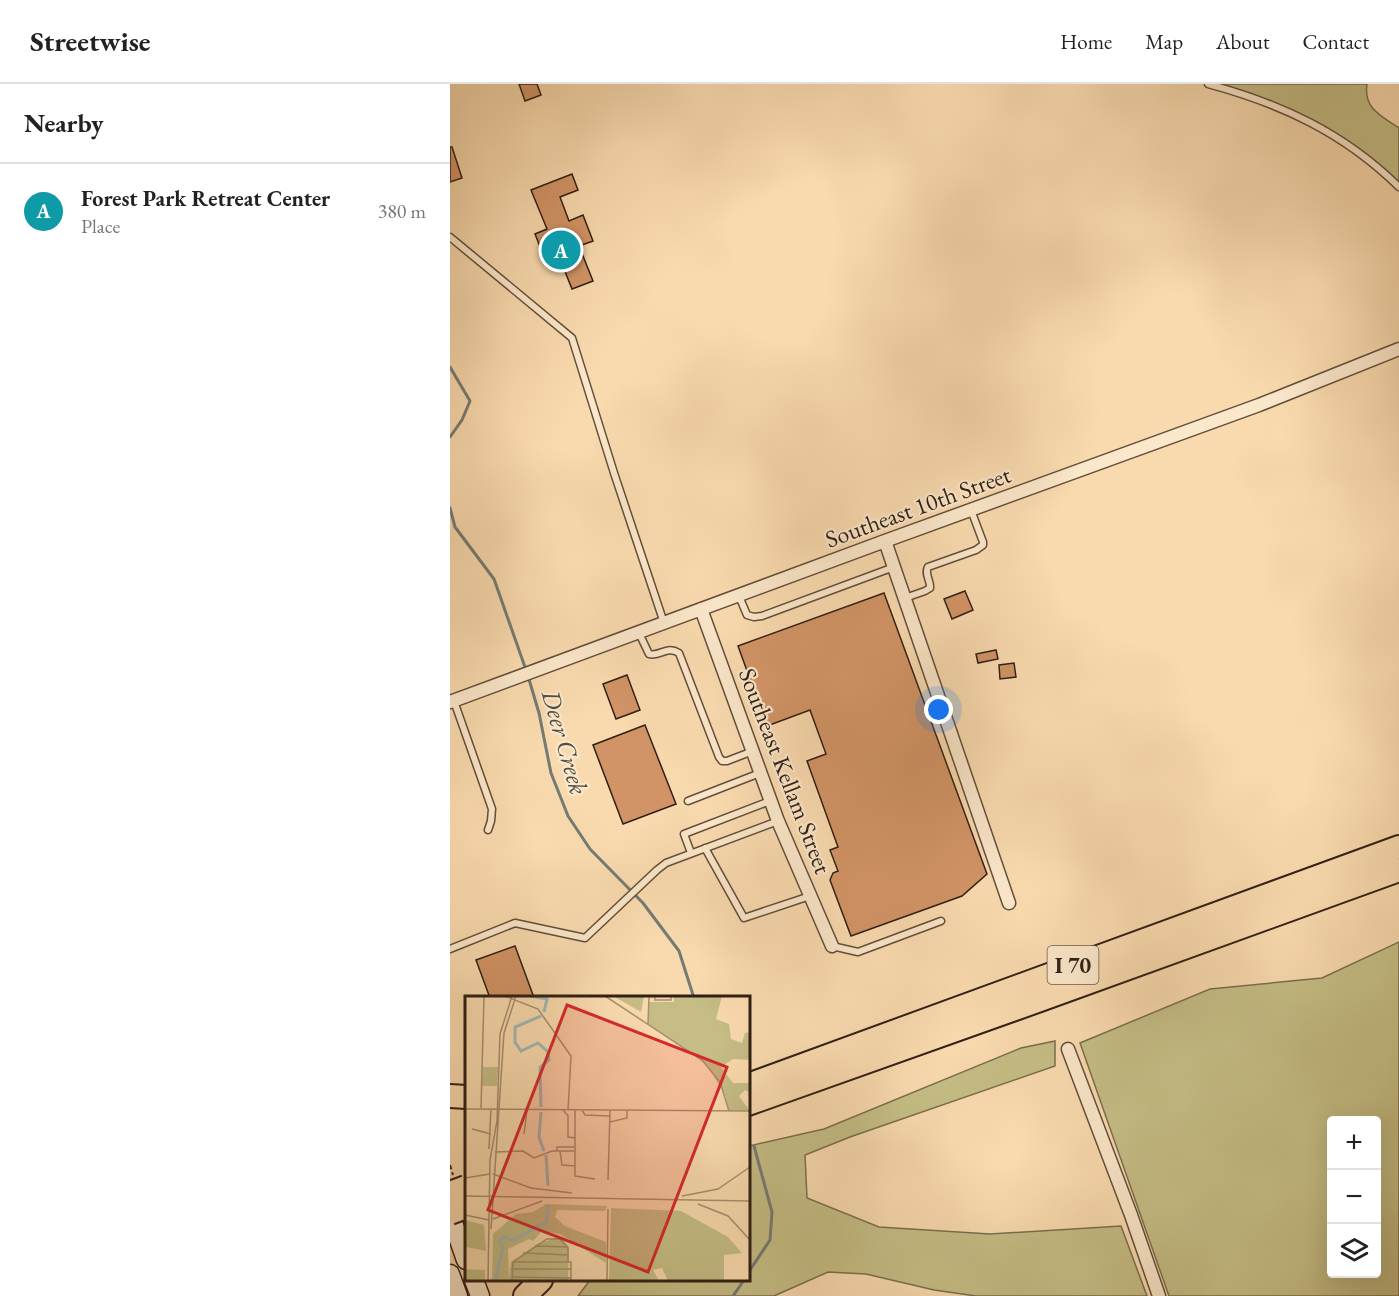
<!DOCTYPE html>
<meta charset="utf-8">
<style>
body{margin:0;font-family:"EB Garamond",serif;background:#f2f2f2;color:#222}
.controls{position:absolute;right:18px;bottom:18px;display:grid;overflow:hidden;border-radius:6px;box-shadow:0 6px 24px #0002}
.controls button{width:54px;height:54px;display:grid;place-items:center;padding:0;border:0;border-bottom:2px solid #e0e0e0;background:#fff;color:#222;font:30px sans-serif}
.you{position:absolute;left:489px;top:626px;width:21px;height:21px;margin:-15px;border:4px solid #fff;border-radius:50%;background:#1a73e8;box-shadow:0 0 0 9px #1a73e833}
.badge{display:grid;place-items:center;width:39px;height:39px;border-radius:50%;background:#8f2418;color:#fff;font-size:20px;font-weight:700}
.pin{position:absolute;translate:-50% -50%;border:3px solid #fff;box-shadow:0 2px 6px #0006}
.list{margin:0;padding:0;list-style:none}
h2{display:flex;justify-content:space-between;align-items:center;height:78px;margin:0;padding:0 24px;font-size:26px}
h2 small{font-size:20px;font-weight:400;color:#767676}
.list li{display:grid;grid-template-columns:39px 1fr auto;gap:18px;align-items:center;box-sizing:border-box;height:96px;padding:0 24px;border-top:2px solid #e0e0e0}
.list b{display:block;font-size:22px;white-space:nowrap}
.list p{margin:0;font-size:20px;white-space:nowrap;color:#767676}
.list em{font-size:20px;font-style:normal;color:#767676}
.icon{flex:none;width:33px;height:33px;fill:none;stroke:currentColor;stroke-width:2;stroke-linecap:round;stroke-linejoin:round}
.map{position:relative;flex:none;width:949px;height:1212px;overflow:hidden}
header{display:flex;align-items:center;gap:36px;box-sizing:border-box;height:84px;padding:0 30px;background:#fff;border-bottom:2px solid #e0e0e0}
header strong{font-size:28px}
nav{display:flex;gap:33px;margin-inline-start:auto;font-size:21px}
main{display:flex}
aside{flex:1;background:#fff}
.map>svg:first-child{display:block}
.green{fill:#c5bd85;stroke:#7a6e4d;stroke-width:1.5;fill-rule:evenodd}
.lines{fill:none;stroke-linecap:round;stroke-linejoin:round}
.stream{stroke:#747b75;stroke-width:3}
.building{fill:#d29466;stroke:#2f1f15;stroke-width:1.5}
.lane-casing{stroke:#624e3b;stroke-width:9}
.street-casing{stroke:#624e3b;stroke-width:15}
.secondary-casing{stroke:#2f1f15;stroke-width:21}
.highway-casing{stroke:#2f1f15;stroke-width:26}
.path{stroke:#2f1f15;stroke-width:2;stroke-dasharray:4.5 3;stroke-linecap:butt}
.lane{stroke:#fbe7ca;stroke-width:6}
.street{stroke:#fbe7ca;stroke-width:12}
.secondary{stroke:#fbe7ca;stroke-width:18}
.highway{stroke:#f9daae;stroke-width:22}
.highway-bridge-casing{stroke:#2f1f15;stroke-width:26;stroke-linecap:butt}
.highway-bridge{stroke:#f9daae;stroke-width:22}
.labels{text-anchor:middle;stroke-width:4.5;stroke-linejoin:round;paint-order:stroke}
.shield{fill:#fbe7ca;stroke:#6c5b4b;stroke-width:1.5}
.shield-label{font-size:22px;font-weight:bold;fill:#2f1f15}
.street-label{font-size:24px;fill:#2f1f15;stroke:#fbe7ca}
.water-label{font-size:26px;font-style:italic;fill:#524d45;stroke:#fbe7ca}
.inset-river{fill:none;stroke:#a2b8b5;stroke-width:3}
.inset-road{fill:none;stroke:#a88f71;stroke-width:1.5}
.view{fill:#d62828;fill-opacity:0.15;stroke:#d62828;stroke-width:3}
.inset-edge{fill:none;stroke:#2f1f15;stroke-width:3}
</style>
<header>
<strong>Streetwise</strong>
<nav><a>Home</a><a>Map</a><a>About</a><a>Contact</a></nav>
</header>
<main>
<aside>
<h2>Nearby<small></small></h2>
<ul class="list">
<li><span class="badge" style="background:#0f9aa8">A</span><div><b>Forest Park Retreat Center</b><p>Place</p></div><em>380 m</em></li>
</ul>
</aside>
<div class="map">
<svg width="949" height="1212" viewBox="0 0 949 1212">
<rect width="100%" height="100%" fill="#f9daae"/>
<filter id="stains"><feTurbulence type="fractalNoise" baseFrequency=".00333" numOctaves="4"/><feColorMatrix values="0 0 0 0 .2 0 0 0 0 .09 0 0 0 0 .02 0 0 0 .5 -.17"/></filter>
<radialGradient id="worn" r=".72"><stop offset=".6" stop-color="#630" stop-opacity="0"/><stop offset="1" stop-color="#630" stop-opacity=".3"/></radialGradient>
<path class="green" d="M759 0H917C913 25 932 32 949 44V103L940 94 866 41Z
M949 858V1212H719L630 959 760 905 872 894ZM926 1036V1190H882V1036Z
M605 957V982L400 1053 355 1071 357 1114 429 1143 540 1150 671 1142 697 1212H526L484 1206 416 1190 378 1188 324 1212H128L140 1196H298L299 1062 374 1045 571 964Z"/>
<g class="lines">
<path class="stream" d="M0 283 20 317 12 336 0 353
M0 424 5 443 44 495 76 586
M78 592 89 629 101 689 118 732 140 765 193 819 229 867 244 914
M298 1189 320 1156 322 1128 304 1062
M283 1212 294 1196"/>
</g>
<path class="building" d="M69 0H87L91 11 75 17Z
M0 63H2L12 94 0 98Z
M122 90 128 106 110 113 119 137 133 131 143 157 129 162 143 197 122 205 108 170 95 175 85 150 97 145 81 106Z
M515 507 523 526 502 535 494 515Z
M434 509 537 790 512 812 401 852 380 796 383 789 388 787 380 766 388 763 357 677 376 670 360 626 317 642 288 562Z
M546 566 548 575 528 579 526 570Z
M564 579 566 593 550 595 549 581Z
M177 591 190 626 166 635 153 600Z
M195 641 226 720 173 740 143 661Z
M65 862 83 911 77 914H40L26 876Z"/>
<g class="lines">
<defs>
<path id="lane" d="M758 0C832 20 894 49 949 103
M0 153 122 254 164 389 214 539
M289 512 297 531 304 533 312 532 444 483
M455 514 475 507 480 504C481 497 474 490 478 483L526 466 533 461V458L521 426
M189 549 199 570C211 573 216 561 229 569L269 673 272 677H277L303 667
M4 617 42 725 41 737 38 746
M238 717 310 689
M255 764 294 834 360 812
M241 769 234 750 320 717
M382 862 408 868 491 837
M0 865 65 839 135 854 207 786 216 779 328 737"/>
<path id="street" d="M435 457 559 819
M251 525 328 737 382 862
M0 618 435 457 809 321 949 265
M618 965 681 1131 709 1212"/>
<path id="secondary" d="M0 1130 16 1176
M0 1190 8 1212
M24 1196 30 1212"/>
<path id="highway" d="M298 1001 949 763
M0 1012 16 1013
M298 1020 593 915 949 786
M75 1212 91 1196"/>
</defs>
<use href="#lane" class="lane-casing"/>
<use href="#street" class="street-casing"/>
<use href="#secondary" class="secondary-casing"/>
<use href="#highway" class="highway-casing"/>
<path class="path" d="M0 1081 3 1091"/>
<use href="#lane" class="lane"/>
<use href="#street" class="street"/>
<use href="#secondary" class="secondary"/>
<use href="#highway" class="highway"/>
<defs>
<path id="highway-bridge" d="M0 1109 16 1103
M0 1129 16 1123"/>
</defs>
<use href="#highway-bridge" class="highway-bridge-casing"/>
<use href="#highway-bridge" class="highway-bridge"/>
</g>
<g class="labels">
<rect class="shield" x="597.5" y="862" width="51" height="38" rx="4.5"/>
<g class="shield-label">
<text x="623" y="889">I 70</text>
</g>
<g class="street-label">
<text transform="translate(468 423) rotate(-20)" y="8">Southeast 10th Street</text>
<text transform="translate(335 687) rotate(69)" y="8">Southeast Kellam Street</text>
</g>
<g class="water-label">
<text transform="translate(115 658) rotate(74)" y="9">Deer Creek</text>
</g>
</g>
<g transform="translate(15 912)">
<rect width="285" height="285" fill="#f9daae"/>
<path d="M148 0H179L176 16ZM209 0H257L251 23 264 28 266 43 277 47 280 37 285 36V64L268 63 256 71 268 87H285L284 96 280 94 274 100 285 115H264L260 99 242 69 183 28 184 6H209ZM18 71H33L32 90H17ZM81 208 142 210 140 215 92 214 90 221 100 230 141 246V267L95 238 77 235 68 245 64 243 43 253 44 283 46 266 72 248 95 241 104 251 103 285H27L28 238 51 218 68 216ZM146 212 216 215 263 241 277 257 259 259V285H203L197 272 188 274 194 285H144ZM0 224 19 229 21 255 2 251 0 256ZM0 273 20 274V285H0Z" fill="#c5bd85"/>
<path class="inset-river" d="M65 0 82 3 79 16M76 20 50 31V46L56 55 73 47 83 56 84 64 75 71 76 111M76 116 74 141 79 155M81 159 83 190M30 285 38 251 34 245 39 241 48 244 81 226 84 209"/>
<path class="inset-road" d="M40 0 73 13 106 60 103 114M140 0 237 64 255 86 264 115M190 0V4H206V0M183 28 184 0M16 112 19 0M0 113 285 115M98 114 103 120V141L110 142M110 114V180L130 183M117 114 120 119 145 120M145 126 162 122V115M7 133 26 138M59 138 62 114M24 153 26 113M92 155V151H109M95 155 97 169 110 170M30 156 58 155 69 162 87 155H109M28 178 66 192 107 197M0 182 25 178M143 184 145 115M0 200 285 205M217 200 253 193 285 171M233 208 263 220 285 244M0 219 24 224M28 223 77 205M26 233 39 37 51 0M70 250 102 251M58 257 103 259M48 266 82 243H95L103 252V266M46 273H106M46 281 106 282M23 285 25 164 32 125 35 38 47 0M47 285 48 266H106V285M142 285 143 213"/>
<path class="view" d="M102 9 262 71 183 276 23 214Z"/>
<rect width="285" height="285" class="inset-edge"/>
</g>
<rect width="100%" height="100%" filter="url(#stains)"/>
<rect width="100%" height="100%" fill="url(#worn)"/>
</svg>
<div class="controls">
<button>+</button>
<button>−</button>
<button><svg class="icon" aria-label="layers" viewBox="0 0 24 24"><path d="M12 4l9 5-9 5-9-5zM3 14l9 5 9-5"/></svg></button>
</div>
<div class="you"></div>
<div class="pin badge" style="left:111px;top:166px;background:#0f9aa8">A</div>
</div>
</main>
